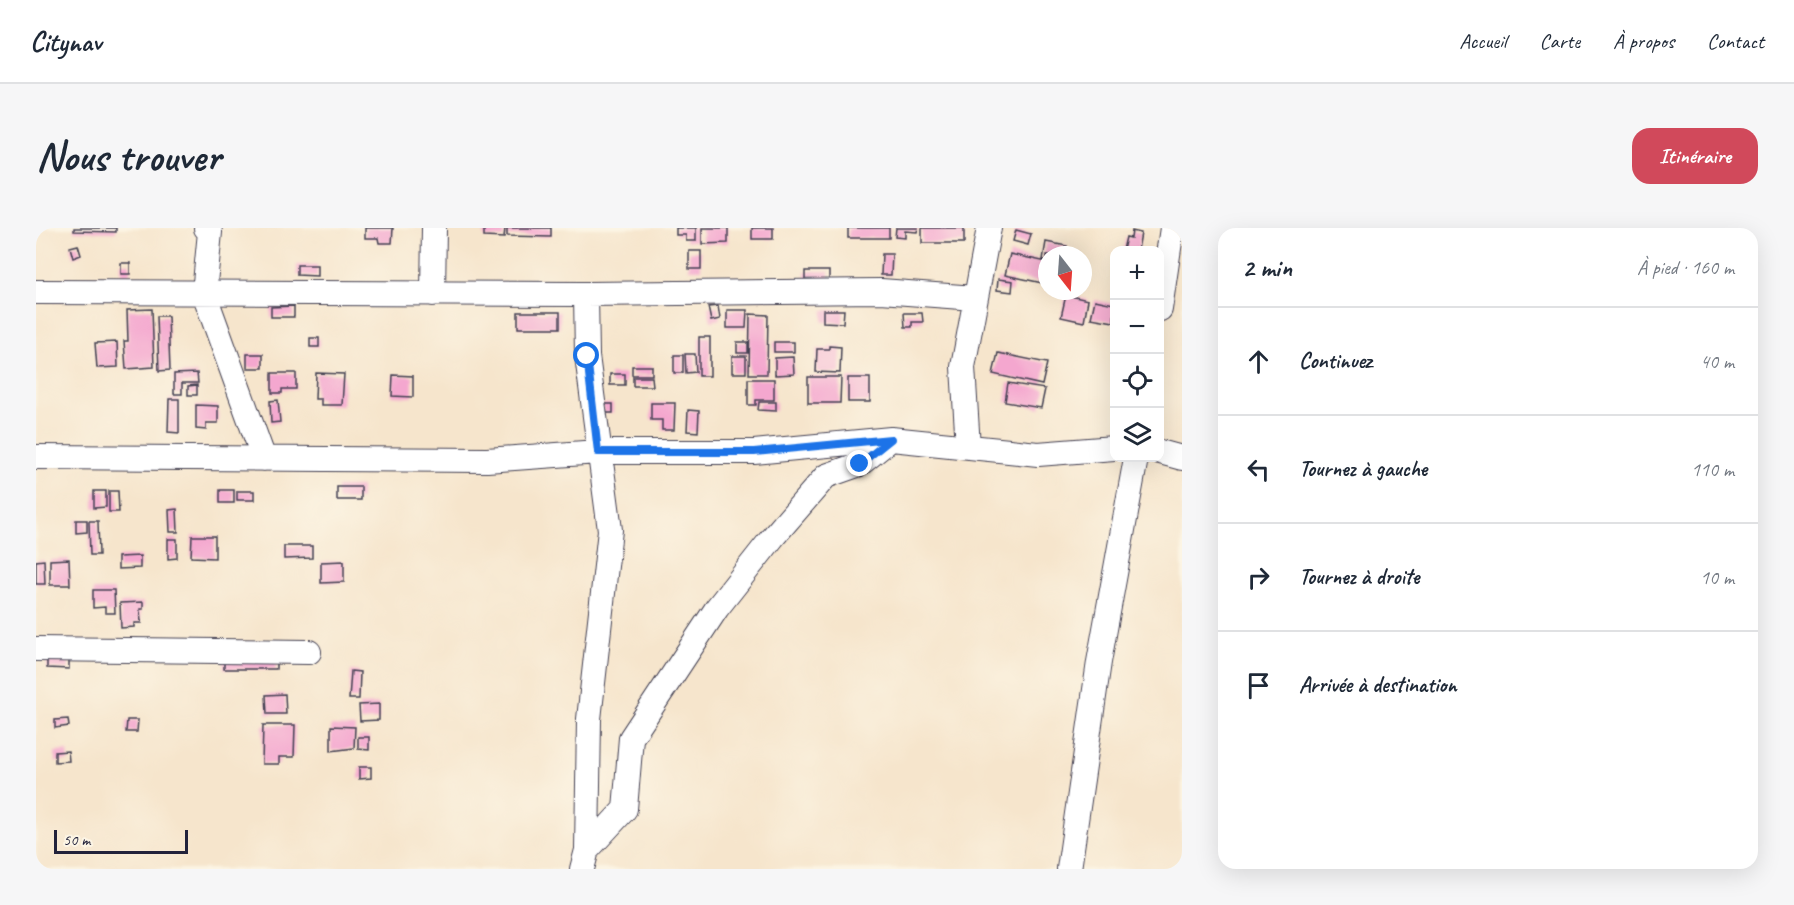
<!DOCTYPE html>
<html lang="fr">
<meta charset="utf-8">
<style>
body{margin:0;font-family:Caveat,sans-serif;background:#f6f6f7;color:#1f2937}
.controls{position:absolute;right:18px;top:18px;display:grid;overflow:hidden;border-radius:12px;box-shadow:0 6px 24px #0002}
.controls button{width:54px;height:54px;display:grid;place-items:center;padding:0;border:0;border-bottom:2px solid #e0e1e3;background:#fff;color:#1f2937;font:30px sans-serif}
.compass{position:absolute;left:1002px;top:18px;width:54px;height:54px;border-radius:50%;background:#fff;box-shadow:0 6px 24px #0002;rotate:163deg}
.scale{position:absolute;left:18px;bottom:15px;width:134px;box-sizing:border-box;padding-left:6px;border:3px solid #22223b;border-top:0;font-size:16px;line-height:21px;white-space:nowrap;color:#22223b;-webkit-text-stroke:4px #fcf5e5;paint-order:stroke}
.stop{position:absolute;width:18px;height:18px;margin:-14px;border:4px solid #1a73e8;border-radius:50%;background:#fff}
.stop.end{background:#1a73e8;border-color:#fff;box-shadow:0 2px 6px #0008}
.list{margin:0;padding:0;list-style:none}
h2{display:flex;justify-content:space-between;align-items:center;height:78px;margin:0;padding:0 24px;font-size:26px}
h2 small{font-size:20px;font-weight:400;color:#747a83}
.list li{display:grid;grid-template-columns:39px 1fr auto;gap:18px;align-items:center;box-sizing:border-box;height:108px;padding:0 24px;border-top:2px solid #e0e1e3}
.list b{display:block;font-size:22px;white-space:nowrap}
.list em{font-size:20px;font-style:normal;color:#747a83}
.icon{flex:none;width:33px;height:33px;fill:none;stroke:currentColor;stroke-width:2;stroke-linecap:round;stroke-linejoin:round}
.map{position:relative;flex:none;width:1146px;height:641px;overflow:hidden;border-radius:18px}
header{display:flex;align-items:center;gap:36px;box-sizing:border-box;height:84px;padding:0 30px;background:#fff;border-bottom:2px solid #e0e1e3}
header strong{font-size:28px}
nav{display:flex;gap:33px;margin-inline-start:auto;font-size:21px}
.intro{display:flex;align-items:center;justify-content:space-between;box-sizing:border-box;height:144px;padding:0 36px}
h1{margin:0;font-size:42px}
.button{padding:15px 27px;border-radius:18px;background:#d1495b;color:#fff;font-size:21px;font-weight:700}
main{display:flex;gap:36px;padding:0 36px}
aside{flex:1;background:#fff;border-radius:18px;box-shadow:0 6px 24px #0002}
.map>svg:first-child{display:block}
.building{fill:#f4a7cf}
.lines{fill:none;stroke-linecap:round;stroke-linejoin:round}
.minor-casing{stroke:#423f51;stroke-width:26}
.minor{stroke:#fff;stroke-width:24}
.route{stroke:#1a73e8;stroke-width:8}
</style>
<header>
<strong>Citynav</strong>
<nav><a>Accueil</a><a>Carte</a><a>À propos</a><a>Contact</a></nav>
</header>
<div class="intro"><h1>Nous trouver</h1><a class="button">Itinéraire</a></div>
<main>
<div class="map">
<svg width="1146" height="641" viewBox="0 0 1146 641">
<rect width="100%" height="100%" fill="#fcf5e5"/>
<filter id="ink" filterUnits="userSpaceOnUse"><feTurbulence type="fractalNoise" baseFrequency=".0167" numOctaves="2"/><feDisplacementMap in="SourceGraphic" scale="12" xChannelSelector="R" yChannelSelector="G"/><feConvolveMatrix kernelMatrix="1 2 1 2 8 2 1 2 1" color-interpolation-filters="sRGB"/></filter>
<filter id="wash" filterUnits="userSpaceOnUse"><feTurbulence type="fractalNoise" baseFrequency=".008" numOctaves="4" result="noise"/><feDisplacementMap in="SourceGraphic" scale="24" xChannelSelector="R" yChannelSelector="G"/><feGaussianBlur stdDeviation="1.35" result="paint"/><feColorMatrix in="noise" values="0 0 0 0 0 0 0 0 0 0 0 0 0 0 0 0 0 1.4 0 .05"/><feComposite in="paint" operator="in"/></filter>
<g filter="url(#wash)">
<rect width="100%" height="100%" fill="#f6e5cc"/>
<g id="blocks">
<path class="building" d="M38 0H80V4L38 3Z
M329 0H357L356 15H343L342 10H329Z
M448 0H469L468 10 448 9Z
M471 0H515V9L471 8Z
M640 0H660V13H650V7H640Z
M666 0H692V15L666 16Z
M716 0H737V11H716Z
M812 0H853V10H812Z
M860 0H882L881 4 869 3V10L859 9Z
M886 0H928V15H886Z
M980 2 995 6 992 17 977 13Z
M1096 3 1105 5 1102 22H1087L1090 9 1095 10Z
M1010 14 1031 18 1029 27H1011V32H1007Z
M42 17 45 27 37 30 34 19Z
M653 23H665V41H653Z
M846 26H856L855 47H845Z
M974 26 1011 34V56L969 47Z
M85 35H94V46H85Z
M261 37H281V48L261 47Z
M769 43H793V54H769Z
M962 51 977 53 976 64 961 62Z
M1030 67 1052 72 1048 94 1025 89Z
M1059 72 1078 76V94L1055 90Z
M258 78V89H235V79Z
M682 78 684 91 675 93 672 79Z
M116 81 118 139 90 141 88 113H92L91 82Z
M691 82H711L710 100H691Z
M787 82H808L807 95 787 94Z
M482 84H524V100H482Z
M868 85H886L887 94H876V99H869Z
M714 86 732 87 731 146H713Z
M121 88H132L134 142 123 143Z
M663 109H674V148H663Z
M274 110H283V119H274Z
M81 114 82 139 61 140 59 115Z
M701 114H712V125H701Z
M738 114H758V124H738Z
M793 118 805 119 804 145 780 144 781 121H793Z
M962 125 1011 135 1006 157 957 146Z
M211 126H227V140H211Z
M649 126H659L660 144 650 145Z
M638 127H647V145H638Z
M696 128H710V145H696Z
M757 129 758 146 739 147V130Z
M596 138H616V147H596Z
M161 145 162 155H146V166H138V146Z
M236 145H260V161H246V165H236Z
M280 145 308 146 306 177H285V171H279Z
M574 146H589V157H574Z
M357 147 377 148V169L356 168Z
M597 149H616L617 158H597Z
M772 149H805L804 175H772Z
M812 150H834V174H812Z
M712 151H738V172H720V177H712Z
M972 155 1009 161 1005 180 969 174Z
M161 157V167H152V158Z
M133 171H143V205L132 204Z
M242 172 244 194 235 195 234 173Z
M723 174H740V183L722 182Z
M615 175H639L638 202H626V192H615Z
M567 176H577V185H567Z
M160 177 182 178V195H170V202L160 201Z
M652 182 663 183 662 204 651 203Z
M301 259H325V272H301Z
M184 262H198V275H184Z
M58 263H70V279L58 280Z
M73 263H82L83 284H73Z
M201 263H218V272H201Z
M141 281 142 304H134L133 282Z
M40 292H51V304L40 305Z
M53 293H62L63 327H54Z
M156 308H179V330L155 329Z
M132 311H141V330L132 331Z
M248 318H276V330L248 331Z
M104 328V340L82 341V329Z
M33 331 34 357H14V332Z
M8 332 9 356H0V333Z
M308 333V354L285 355V334Z
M57 362H78L79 385H69V379L57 380Z
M107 374V381H104L105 395H98V399L85 400 84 375Z
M11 429 33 431V441L11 440Z
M240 431V441H188V432Z
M315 443 324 444 323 471H313Z
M249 466 250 486H231L230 467Z
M343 476V492L324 493 323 477Z
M32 491 33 498 19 500V492Z
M91 492H102L101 504H90Z
M227 497H259L258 529H243V536H226Z
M295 498 319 499 318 520 295 523Z
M322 509H333V522L322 521Z
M32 523 33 533 19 534V524Z
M323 539H335V550L323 551Z"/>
</g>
</g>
<g filter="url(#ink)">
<use href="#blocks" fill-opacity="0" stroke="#423f51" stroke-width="1.5"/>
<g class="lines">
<defs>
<path id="minor" d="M170 0 174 4 168 65 228 231
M0 64 550 66 845 63 939 70
M397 66 398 0
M1124 81 1136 0
M932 219 927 139 953 0
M1124 224 1146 230
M0 229 451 232 562 224H718L855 211 1002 226 1078 220
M0 421 273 424
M551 622 589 581 595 510 681 380 737 309 790 248 824 236 855 211
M546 641 551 622 553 491 574 302 551 128 550 66
M1033 641 1063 434 1100 230"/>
</defs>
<use href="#minor" class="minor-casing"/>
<use href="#minor" class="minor"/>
</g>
</g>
<g class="lines" filter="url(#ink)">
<path class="route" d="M551 128 562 224H718L855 211 824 236"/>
</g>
</svg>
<div class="controls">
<button>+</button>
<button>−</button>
<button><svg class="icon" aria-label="locate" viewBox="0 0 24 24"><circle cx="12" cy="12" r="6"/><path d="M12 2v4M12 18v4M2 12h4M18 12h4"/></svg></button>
<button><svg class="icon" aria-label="layers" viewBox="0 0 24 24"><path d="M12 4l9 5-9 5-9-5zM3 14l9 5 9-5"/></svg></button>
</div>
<svg class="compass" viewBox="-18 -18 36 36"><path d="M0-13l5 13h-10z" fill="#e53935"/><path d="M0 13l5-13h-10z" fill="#747a83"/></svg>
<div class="scale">50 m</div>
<div class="stop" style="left:551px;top:128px"></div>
<div class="stop end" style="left:824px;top:236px"></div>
</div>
<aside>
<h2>2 min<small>À pied · 160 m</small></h2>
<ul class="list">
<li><svg class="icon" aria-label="ahead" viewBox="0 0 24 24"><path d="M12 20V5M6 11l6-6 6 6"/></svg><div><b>Continuez</b></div><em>40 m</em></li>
<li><svg class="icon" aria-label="left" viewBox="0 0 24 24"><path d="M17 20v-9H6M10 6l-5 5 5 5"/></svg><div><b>Tournez à gauche</b></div><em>110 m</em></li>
<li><svg class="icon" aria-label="right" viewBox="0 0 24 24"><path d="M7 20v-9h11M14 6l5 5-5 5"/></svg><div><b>Tournez à droite</b></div><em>10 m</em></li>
<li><svg class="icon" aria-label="arrive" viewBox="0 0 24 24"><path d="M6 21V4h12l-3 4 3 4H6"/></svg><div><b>Arrivée à destination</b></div></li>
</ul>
</aside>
</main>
